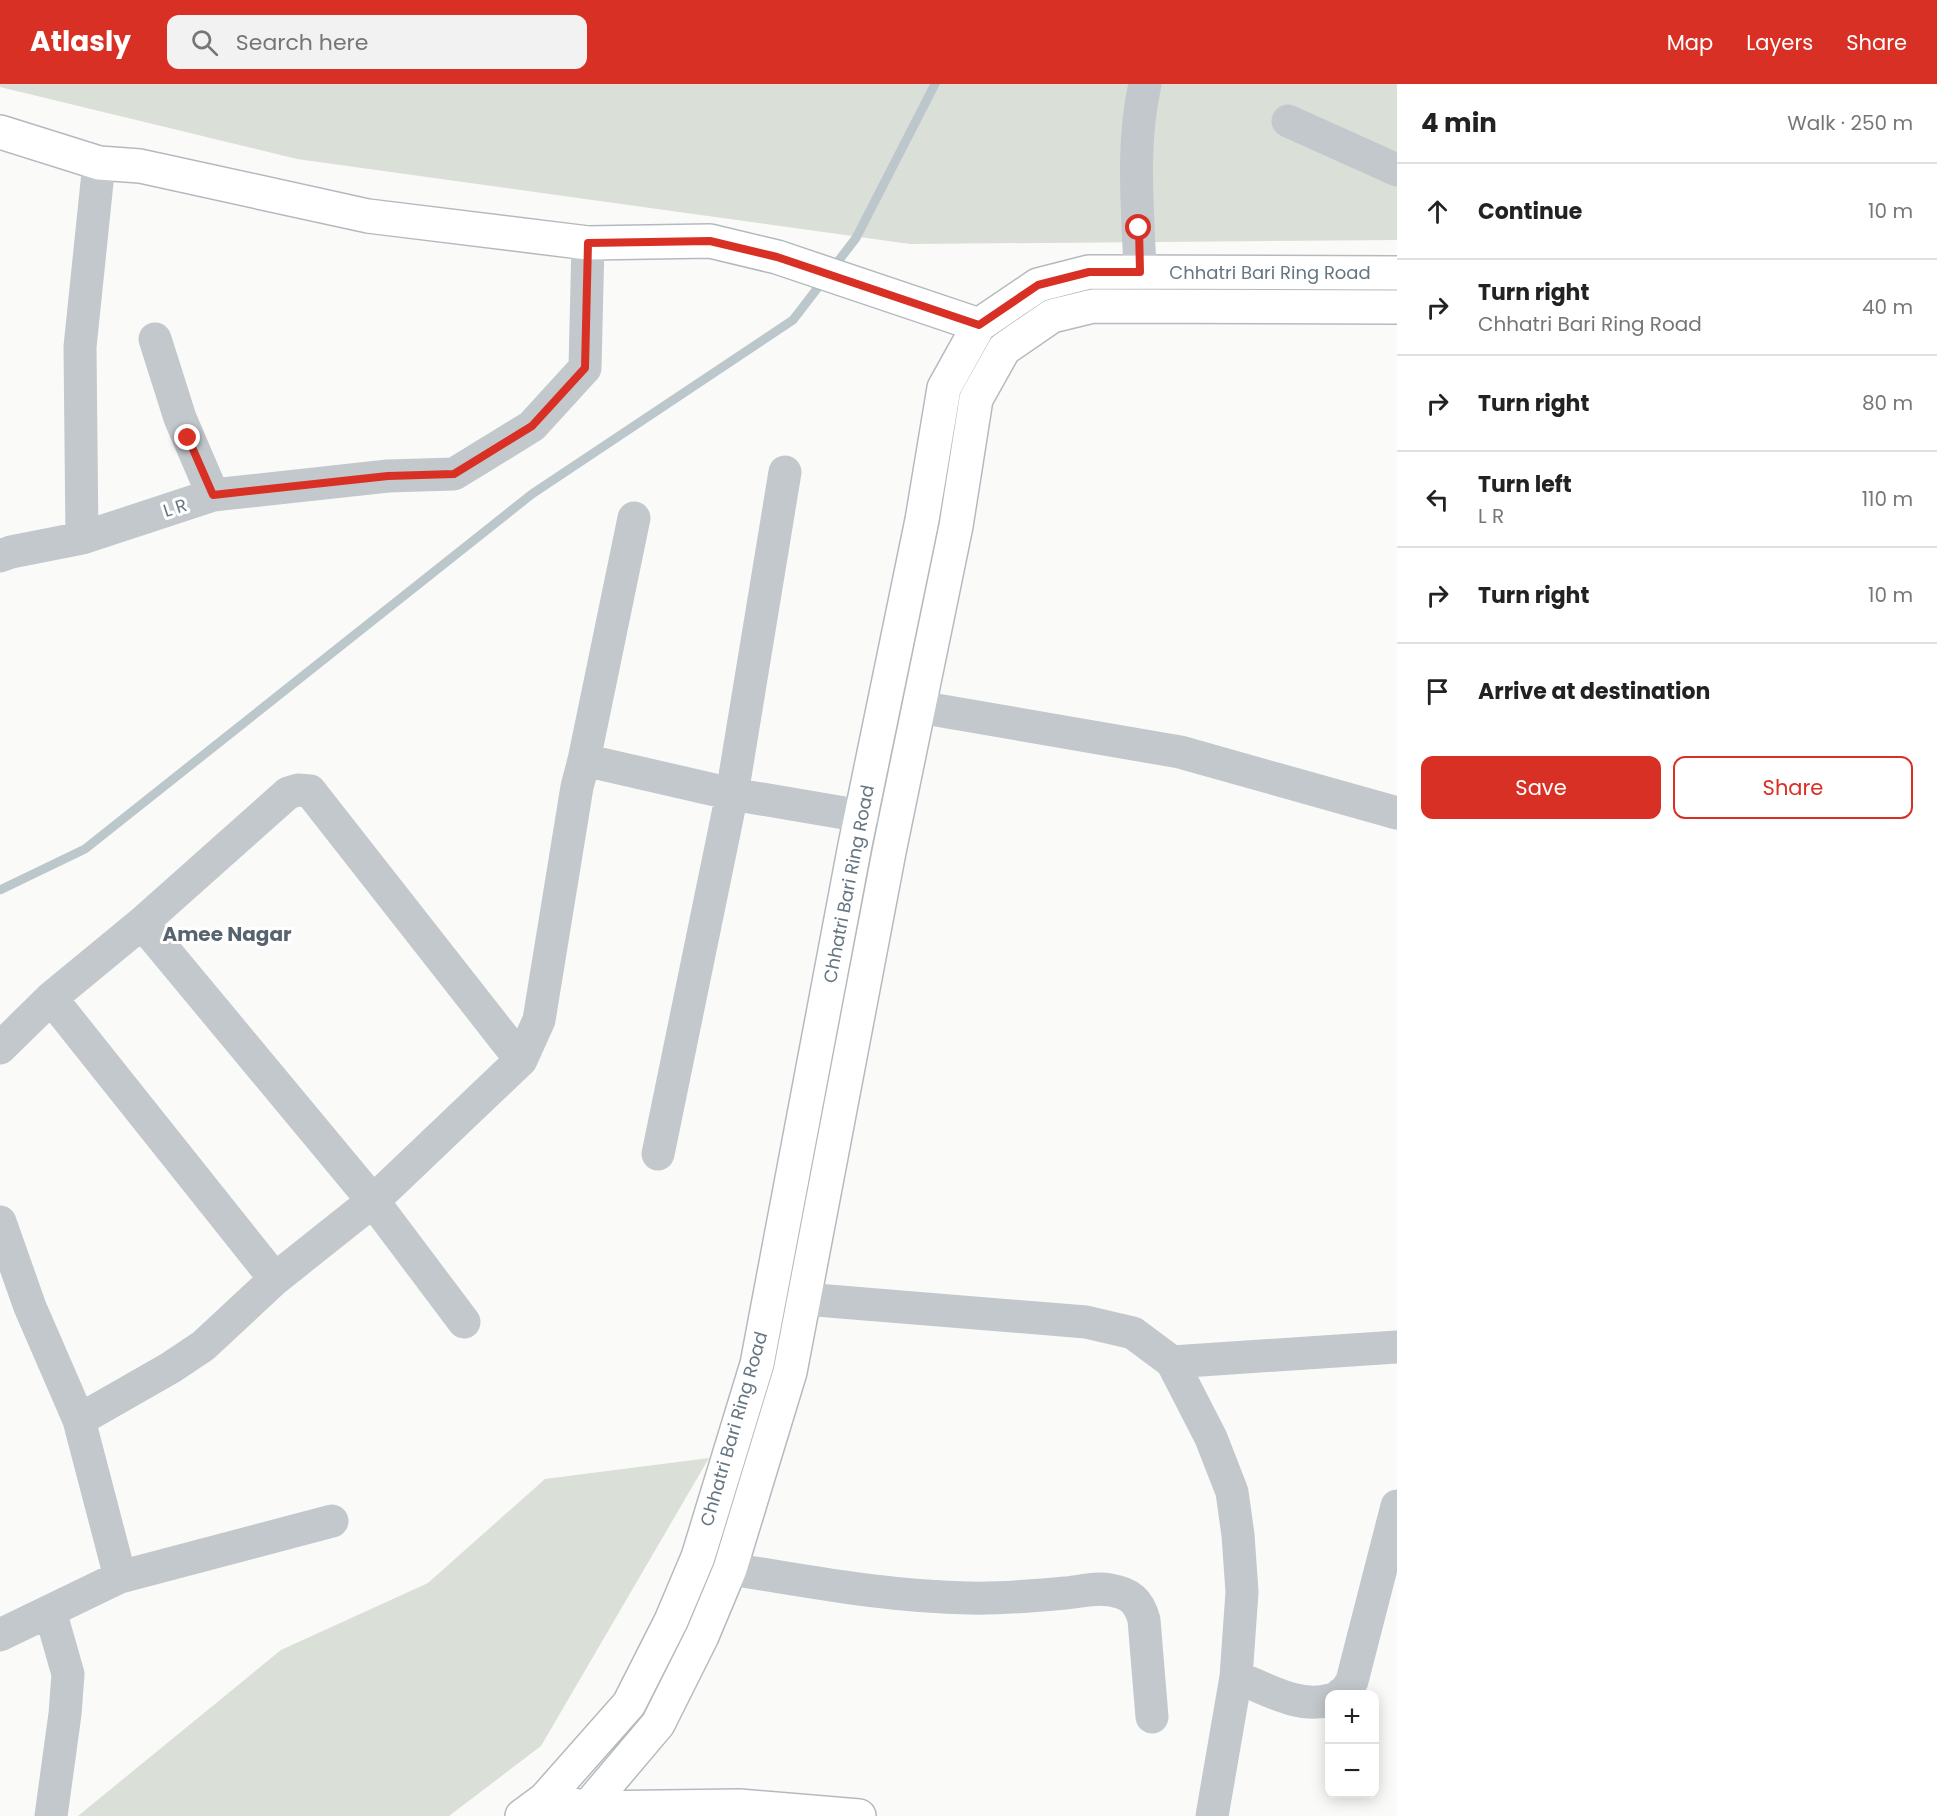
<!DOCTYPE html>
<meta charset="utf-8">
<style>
body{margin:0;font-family:Poppins,sans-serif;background:#f2f2f2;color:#222}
.controls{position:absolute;right:18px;bottom:18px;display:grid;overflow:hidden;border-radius:12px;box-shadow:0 3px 15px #0003}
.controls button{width:54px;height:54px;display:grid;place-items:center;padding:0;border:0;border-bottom:2px solid #e0e0e0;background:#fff;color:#222;font:30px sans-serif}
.stop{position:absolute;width:18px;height:18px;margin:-14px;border:4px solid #d93025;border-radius:50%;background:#fff}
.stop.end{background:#d93025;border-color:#fff;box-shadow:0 2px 6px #0008}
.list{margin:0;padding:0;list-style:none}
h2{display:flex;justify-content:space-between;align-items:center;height:78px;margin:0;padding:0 24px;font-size:26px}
h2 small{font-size:20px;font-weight:400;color:#767676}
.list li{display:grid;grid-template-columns:39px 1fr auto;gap:18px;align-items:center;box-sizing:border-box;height:96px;padding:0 24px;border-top:2px solid #e0e0e0}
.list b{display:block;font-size:22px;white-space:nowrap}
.list p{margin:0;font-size:20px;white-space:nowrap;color:#767676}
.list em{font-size:20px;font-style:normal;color:#767676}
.actions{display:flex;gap:12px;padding:18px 24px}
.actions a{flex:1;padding:14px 0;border:2px solid #d93025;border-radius:12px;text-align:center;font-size:21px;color:#d93025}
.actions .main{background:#d93025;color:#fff}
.icon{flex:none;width:33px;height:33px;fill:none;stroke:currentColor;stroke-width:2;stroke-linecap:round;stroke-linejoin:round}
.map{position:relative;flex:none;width:1397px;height:1732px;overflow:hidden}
header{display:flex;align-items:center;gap:36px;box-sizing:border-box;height:84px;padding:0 30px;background:#d93025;color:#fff}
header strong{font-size:28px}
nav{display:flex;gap:33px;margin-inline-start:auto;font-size:21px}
.search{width:420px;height:54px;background:#f2f2f2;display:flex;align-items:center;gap:15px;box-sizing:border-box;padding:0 21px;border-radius:12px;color:#767676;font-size:22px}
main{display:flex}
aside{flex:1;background:#fff}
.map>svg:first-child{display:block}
.green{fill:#dadfd7}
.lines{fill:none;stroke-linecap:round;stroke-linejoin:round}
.stream{stroke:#bbc7cb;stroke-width:9}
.secondary-casing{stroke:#b3babf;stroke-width:36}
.primary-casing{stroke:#b5babe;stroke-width:36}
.street{stroke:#c3c8cc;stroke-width:33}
.secondary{stroke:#fff;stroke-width:33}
.primary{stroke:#fff;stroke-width:33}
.route{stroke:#d93025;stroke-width:8}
.labels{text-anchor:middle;stroke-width:6;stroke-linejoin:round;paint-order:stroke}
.street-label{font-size:18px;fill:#657683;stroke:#fff}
.neighbourhood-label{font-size:20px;font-weight:bold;fill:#57646e;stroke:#fff}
</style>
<header>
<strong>Atlasly</strong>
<div class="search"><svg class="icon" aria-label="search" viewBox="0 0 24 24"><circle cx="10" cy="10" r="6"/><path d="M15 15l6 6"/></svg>Search here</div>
<nav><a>Map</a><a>Layers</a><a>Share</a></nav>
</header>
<main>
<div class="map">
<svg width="1397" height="1732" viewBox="0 0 1397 1732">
<rect width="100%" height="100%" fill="#fafaf8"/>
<path class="green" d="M0 0H1397V156L910 160 297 75 0 3Z
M709 1374 541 1662 449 1732H78L281 1566 428 1499 545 1395Z"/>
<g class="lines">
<path class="stream" d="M0 806 85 765 532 410 793 236 856 154 935 0"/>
<defs>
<path id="secondary" d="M0 48 99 79 140 82 368 132 588 159 710 157 777 173 979 241
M545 1715 587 1724 739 1722 859 1732"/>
<path id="primary" d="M522 1732 545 1715 629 1620 671 1537 698 1473 757 1280 855 761 922 436 944 304 979 241 1038 201 1089 188 1397 189
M577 1732 587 1724 658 1640 702 1552 730 1485 790 1288 889 768 956 442 976 315 1004 265 1052 232 1093 222 1397 223"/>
</defs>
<use href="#secondary" class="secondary-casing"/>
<use href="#primary" class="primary-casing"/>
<path class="street" d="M1288 37 1397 86
M1140 188C1138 126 1131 62 1145 0
M155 255 180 334 213 411
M82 454 80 263 99 79
M0 472 11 468 82 454 213 411 388 392 454 390 532 342 585 284 588 159
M919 623 1180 668 1397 729
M584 676 634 434
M142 839 373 1117 464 1238
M51 914 275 1195
M0 964 51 914 142 839 288 709 298 706 310 707 521 976
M658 1070 732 710 785 388
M0 1138 30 1223 79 1336 120 1493
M804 1215 1086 1238 1133 1249 1172 1278 1211 1354 1232 1408 1238 1451 1242 1508 1236 1593 1212 1732
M1172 1278 1397 1263
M79 1336 170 1284 203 1262 275 1195 373 1117 521 976 539 936 577 703 584 676 732 710 862 732
M730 1485C809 1497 889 1513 969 1514 1001 1515 1033 1512 1065 1509 1079 1508 1096 1503 1110 1506 1130 1509 1139 1517 1144 1536L1152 1633
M50 1527 68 1590 65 1630 51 1732
M0 1551 120 1493 332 1437
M1236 1593C1265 1604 1298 1625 1330 1616
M1341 1610 1345 1608 1352 1597 1397 1422"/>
<use href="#secondary" class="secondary"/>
<use href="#primary" class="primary"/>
</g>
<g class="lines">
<path class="route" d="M188 354 213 411 388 392 454 390 532 342 585 284 588 159 710 157 777 173 979 241 1038 201 1089 188H1140L1139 144"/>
</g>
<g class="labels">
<g class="street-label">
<text x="1270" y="195">Chhatri Bari Ring Road</text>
<text transform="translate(175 424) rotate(-18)" y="6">L R</text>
<text transform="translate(849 800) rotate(-79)" y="6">Chhatri Bari Ring Road</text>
<text transform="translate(734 1345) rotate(-74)" y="6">Chhatri Bari Ring Road</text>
</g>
<g class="neighbourhood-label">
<text x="227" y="857">Amee Nagar</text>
</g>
</g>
</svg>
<div class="controls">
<button>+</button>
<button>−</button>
</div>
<div class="stop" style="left:1139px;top:144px"></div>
<div class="stop end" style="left:188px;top:354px"></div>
</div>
<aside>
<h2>4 min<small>Walk · 250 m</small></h2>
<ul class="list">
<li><svg class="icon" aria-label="ahead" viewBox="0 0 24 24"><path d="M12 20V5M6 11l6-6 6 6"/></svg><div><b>Continue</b></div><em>10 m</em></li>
<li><svg class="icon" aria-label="right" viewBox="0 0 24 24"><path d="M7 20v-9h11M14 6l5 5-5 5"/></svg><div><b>Turn right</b><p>Chhatri Bari Ring Road</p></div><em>40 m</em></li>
<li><svg class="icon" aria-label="right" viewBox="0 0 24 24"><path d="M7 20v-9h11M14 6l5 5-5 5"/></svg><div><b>Turn right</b></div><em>80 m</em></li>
<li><svg class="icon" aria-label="left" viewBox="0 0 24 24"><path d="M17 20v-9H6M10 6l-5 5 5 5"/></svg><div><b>Turn left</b><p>L R</p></div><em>110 m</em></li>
<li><svg class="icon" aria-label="right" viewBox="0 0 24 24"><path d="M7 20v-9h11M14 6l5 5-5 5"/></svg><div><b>Turn right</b></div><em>10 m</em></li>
<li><svg class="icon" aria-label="arrive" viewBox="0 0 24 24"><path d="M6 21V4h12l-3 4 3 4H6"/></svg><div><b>Arrive at destination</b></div></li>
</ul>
<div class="actions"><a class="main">Save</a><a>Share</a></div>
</aside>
</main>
